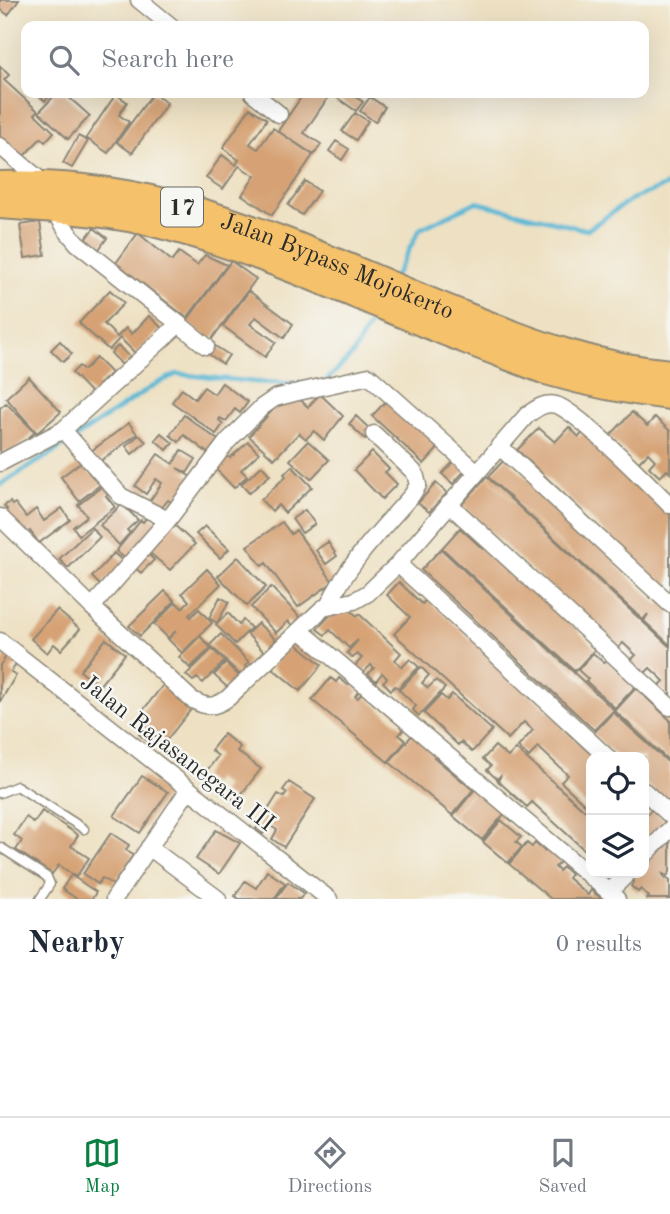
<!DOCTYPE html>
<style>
body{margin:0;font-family:"Old Standard TT",serif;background:#f2f2f3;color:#1f2937}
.controls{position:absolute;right:21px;bottom:21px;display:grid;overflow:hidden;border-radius:14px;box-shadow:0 7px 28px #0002}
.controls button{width:63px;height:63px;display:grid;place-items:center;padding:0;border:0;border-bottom:2px solid #e0e1e3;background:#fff;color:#1f2937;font:35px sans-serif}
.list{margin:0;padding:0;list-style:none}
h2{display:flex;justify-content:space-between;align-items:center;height:91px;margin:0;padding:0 28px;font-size:30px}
h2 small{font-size:23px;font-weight:400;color:#747a83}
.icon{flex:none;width:38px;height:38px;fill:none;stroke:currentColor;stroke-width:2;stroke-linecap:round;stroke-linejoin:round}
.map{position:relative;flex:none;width:670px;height:899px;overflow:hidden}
.search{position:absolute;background:#fff;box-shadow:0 7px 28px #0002;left:21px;right:21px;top:21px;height:77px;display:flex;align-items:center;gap:18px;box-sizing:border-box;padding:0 24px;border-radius:14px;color:#747a83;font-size:26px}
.sheet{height:217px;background:#fff}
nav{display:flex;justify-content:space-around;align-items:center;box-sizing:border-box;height:98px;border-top:2px solid #e0e1e3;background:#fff;font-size:19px;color:#747a83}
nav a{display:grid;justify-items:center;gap:4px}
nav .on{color:#0b8043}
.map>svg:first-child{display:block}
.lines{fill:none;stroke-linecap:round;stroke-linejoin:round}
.stream{stroke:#57b7d5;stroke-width:4.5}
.building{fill:#d6a275}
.lane-casing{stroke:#8c8677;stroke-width:11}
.street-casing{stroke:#8c8677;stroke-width:19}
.highway-casing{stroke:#8c8677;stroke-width:32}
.lane{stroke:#fff;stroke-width:8}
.street{stroke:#fff;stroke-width:16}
.highway{stroke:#f5c16b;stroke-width:28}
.labels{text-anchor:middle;stroke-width:5;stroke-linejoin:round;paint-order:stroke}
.shield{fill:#f6f6f2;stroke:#686867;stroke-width:2}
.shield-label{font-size:23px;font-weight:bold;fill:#2b2b2b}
.street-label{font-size:24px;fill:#2b2b2b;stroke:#f6f6f2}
</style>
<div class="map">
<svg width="670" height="899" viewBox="0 0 670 899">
<rect width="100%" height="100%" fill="#f6f6f2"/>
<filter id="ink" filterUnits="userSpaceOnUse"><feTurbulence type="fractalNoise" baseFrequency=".0143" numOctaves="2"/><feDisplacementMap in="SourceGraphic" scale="14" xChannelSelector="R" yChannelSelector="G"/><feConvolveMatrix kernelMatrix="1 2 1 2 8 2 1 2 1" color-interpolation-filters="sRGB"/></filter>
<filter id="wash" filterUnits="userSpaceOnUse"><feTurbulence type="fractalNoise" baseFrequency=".00686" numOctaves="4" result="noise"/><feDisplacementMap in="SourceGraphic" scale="28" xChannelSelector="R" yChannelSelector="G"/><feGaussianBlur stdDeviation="1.57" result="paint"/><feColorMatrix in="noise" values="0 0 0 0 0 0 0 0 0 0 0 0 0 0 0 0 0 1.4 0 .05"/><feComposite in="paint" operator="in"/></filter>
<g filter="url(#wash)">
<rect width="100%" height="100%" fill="#eee1c3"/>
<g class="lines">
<path class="stream" d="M394 278 420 229 476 202 587 230 630 200 670 184
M327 380 353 354 375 314
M75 438 156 384 177 374 255 382 306 384
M0 485 68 443"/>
</g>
<g id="blocks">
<path class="building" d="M0 0H19L8 15 0 9Z
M0 66 9 75 4 80 38 111 35 114 54 132 45 142 41 138 22 158 0 138Z
M36 93H64L90 116 68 139 39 112 54 96 52 94 45 101Z
M153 93 167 103 132 153 117 142Z
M304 93H331L304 133 321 144 314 155 278 131Z
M339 93H350L363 102 356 111 336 97Z
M116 94 127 102 119 115 129 122 108 153 86 138Z
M370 97 385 107 375 122 360 111Z
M250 108 267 119 250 144 258 149 273 128 313 155 272 215 242 195 255 176 239 166 223 189 206 178 222 155 236 165 239 160 223 148Z
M355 113 368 121 356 140 342 131Z
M78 136 88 141 72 168 63 163Z
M336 141 349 149 342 160 329 151Z
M305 181 319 191 302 215 288 205Z
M40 222 45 255 25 258 20 225Z
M94 228 107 238 97 252 83 242Z
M138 233 172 261 179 252 197 265 205 255 227 265 187 318 116 263Z
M231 261 256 279 211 340 186 322Z
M110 290 124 303 104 324 117 337 126 328 132 334 149 316 162 328 136 354 120 338 109 350 79 323Z
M249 291 293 324 284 338 256 317 250 324 276 342 265 357 223 326Z
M60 341 72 354 63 362 51 350Z
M212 344 229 355 223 364 207 353Z
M118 346 131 358 123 366 111 353Z
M96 358 111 373 98 385 102 389 95 397 72 373 79 366 84 370Z
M29 377 61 412 37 433 6 398Z
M222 383 248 402 240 413 235 409 226 421 220 418 219 420 223 424 216 434 172 402 182 389 195 399 204 387 214 394Z
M294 394 308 407 320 394 343 416 324 440 314 431 306 439 299 433 274 459 249 436 281 401 285 404Z
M389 398 441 445 424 464 372 416Z
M6 403 35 432 10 454 7 450 0 456V408Z
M632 412 647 426 655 417 670 431V473L667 470 660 477 649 467 655 460 648 453 638 463 609 437Z
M184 415 218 440 208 453 184 435 179 442 170 435Z
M356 416 372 431 365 439 349 424Z
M129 423 137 434 98 463 90 452Z
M569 427 579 437 585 430 670 509V594L517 450 539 428 555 442Z
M161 433 173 443 167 450 155 440Z
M139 435 146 442 132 454 126 446Z
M308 441 329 460 311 479 290 460Z
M248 442 259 453 241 470 247 476 234 488 215 468 227 456 230 458Z
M181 450 196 459 187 473 177 468 194 479 176 505 168 500 160 510 149 502 162 483 156 479 146 494 135 486 158 454 173 464Z
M372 452 389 469 385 472 397 484 382 499 354 470Z
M457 458 468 467 453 484 442 474Z
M506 458 619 563 616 565 659 605 662 601 670 608V645L644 621 648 614 643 620 488 477Z
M81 462 91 475 96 472 104 482 79 501 61 477Z
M262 466 270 475 249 493 241 484Z
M292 466 312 487 285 513 278 505 272 511 261 500 286 476 284 474Z
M487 477 670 647V698L658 687 664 681 650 668 644 674 630 661 636 655 623 643 617 649 461 505Z
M436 483 447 493 429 512 418 503Z
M105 484 111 492 106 496 115 507 79 535 73 527 87 516 78 505Z
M10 502 12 505 15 503 26 517 36 509 44 521 62 508 70 520 39 543 30 531 24 536 5 510 7 509 4 506Z
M122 504 138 520 127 530 130 533 119 545 100 525Z
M305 510 315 524 302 533 292 519Z
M149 515 159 523 128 561 116 551 141 520 143 522Z
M171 522 195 544 170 570 145 549Z
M282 522 291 534 296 530 333 582 298 607 266 563 262 566 247 546Z
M205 526 229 549 220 558 196 534Z
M92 528 100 537 68 568 59 559Z
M460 528 483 549 486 546 596 648 575 671 442 548Z
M328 542 337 556 326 564 316 550Z
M441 549 614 710 594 730 421 570Z
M145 551 154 560 141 573 132 565Z
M114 553 124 562 101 586 92 577Z
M238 557 266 587 247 606 218 576Z
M207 569 221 584 189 615 191 617 199 609 212 623 182 653 168 639 176 631 168 638 154 624 176 602 182 608 189 601 182 593Z
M399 582 422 604 427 599 561 722 559 724 569 734 589 752 591 750 598 757H591V810L561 782 568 775 538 747 529 757 518 747 533 730 524 722 508 739 394 634 410 617 387 595Z
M271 587 302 619 294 627 288 621 276 633 251 607Z
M165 591 175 601 140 636 129 626Z
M220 597 229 602 217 623 209 618Z
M349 609 357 616 359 614 401 653 395 660 402 667 410 659 419 667 398 688 395 686 391 690 383 682 387 678 382 673 376 681 368 674 374 668 371 665 363 673 355 666 362 658 357 654 353 658 347 653 358 640 349 648 330 630 325 635 317 629 335 610Z
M57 610 80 629 61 650 54 644 47 653 31 639Z
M228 613 239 625 243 620 251 628 235 644 216 625Z
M258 623 276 640 264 652 247 634Z
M221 634 249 662 245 666 247 668 240 675 210 645Z
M200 636 211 648 190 668 179 657Z
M106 639 125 654 99 686 80 671Z
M293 641 322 665 300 691 271 667Z
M212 649 225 661 203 683 197 678 193 681 186 675Z
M593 653 604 663 608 658 637 685 615 708 586 681 588 679 578 670Z
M7 655 17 662 11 672 16 675 0 702V665Z
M226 663 242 679 230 690 214 675Z
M421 667 429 675 422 683 428 688 436 680 445 688 419 716 413 710 416 706 399 690Z
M331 678 336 682 339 678 348 685 350 683 359 691 355 696 358 698 362 693 404 729 399 735 406 741 388 762 312 700Z
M164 684 193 707 165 742 156 735 150 743 139 734 145 726 136 719Z
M636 688 670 720V762L615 711Z
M452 694 492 730 472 752 461 742 458 745 424 713 441 695 447 700Z
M613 712 670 764V806L644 782V757H618L593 734Z
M414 733 437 753 434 757 473 790 452 815 389 762Z
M224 734 240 747 237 751 261 769 236 801 221 793 226 786 216 779 212 784 202 777 218 756 211 750Z
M495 746 508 757 516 749 591 816V856L532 802 527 807 498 781 501 775 497 779 487 770 491 766 483 759Z
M142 776 168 792 140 833 114 816Z
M289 782 315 799 284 847 272 839 277 830 269 825 263 834 256 829 278 794 284 797 287 793 283 790Z
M476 788 505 813 482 840 453 816Z
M652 809 670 825 644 848V818Z
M42 811 78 835 71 846 89 858 76 877 59 865 52 874 16 850 22 841 14 835 26 817 34 823Z
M501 820 521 837 516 842 522 847 508 863 483 842Z
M216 830 240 843 219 874 196 859Z
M111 833 129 845 126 850 133 855 113 885 102 878 98 884 83 874Z
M670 836V872L667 876 663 874 665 879 667 878 670 881V899H647L649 897 641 889 638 892 631 886 634 882 630 879 636 873H644V865Z
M527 843 532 847 535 843 544 851 548 847 563 859 555 867 559 871 563 867 571 874 568 878 588 895 591 890 602 899H551L509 864Z
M267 871 285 883 274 899H239L235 896 245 881 256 888Z
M71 875 96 892 92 899H77L62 889Z
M288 882 304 893 300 899H276Z"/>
</g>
</g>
<g filter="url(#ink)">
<use href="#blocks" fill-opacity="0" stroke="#8c8677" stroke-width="2"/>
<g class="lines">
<defs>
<path id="lane" d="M0 793 17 786 84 829
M0 847 47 877 50 884 40 899"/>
<path id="street" d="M139 0 171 26
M253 93 279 114
M0 146 45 184
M179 324 206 346
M63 430 121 496 168 520
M499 446 670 604
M0 463 63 430 179 324 77 243 67 231 53 207
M449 504 670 707
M0 517 92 607 191 699C206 708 214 708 228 698L323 608 354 601 368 593 398 564 527 415C536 409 544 402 556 405 578 411 649 485 670 505
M398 564 607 757
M328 606C348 563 381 530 412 495L418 485 415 473 374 434
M92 607 168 520 227 442 262 407 275 398 294 393 369 376 477 472
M300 630 617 899
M0 641 329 899
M644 791 670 815
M149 847 218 899
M644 856 670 829
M609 892 628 873
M114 899 189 789"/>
<g id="highway">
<path id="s1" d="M0 186C174 178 310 256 466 317 536 345 594 367 670 374"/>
<path d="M0 204C56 208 114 211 169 226 251 248 329 283 407 315 453 335 500 352 546 370 587 382 627 390 670 395"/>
</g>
</defs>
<use href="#lane" class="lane-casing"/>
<use href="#street" class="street-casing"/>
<use href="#highway" class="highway-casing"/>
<use href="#lane" class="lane"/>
<use href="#street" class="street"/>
<use href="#highway" class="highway"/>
</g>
</g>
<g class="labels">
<rect class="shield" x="161" y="187.5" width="42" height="39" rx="5"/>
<g class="shield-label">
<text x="182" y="215">17</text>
</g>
<g class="street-label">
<text dy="8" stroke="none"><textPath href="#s1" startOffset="350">Jalan Bypass Mojokerto</textPath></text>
<text transform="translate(178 752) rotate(38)" y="8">Jalan Rajasanegara III</text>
</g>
</g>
</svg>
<div class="controls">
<button><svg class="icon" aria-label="locate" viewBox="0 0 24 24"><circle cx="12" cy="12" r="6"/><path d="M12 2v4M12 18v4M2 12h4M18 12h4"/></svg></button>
<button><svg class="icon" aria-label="layers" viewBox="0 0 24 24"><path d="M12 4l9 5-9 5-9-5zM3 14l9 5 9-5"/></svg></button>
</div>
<div class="search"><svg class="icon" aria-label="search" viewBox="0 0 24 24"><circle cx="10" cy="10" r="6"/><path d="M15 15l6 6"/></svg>Search here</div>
</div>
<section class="sheet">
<h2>Nearby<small>0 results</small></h2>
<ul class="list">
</ul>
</section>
<nav>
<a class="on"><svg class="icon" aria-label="map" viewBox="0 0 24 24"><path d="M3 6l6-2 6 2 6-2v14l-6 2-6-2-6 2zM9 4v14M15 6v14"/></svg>Map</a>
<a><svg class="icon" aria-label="directions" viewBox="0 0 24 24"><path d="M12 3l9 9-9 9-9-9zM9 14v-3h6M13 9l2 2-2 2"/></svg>Directions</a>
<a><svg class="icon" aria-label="saved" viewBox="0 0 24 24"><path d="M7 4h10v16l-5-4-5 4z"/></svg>Saved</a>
</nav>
